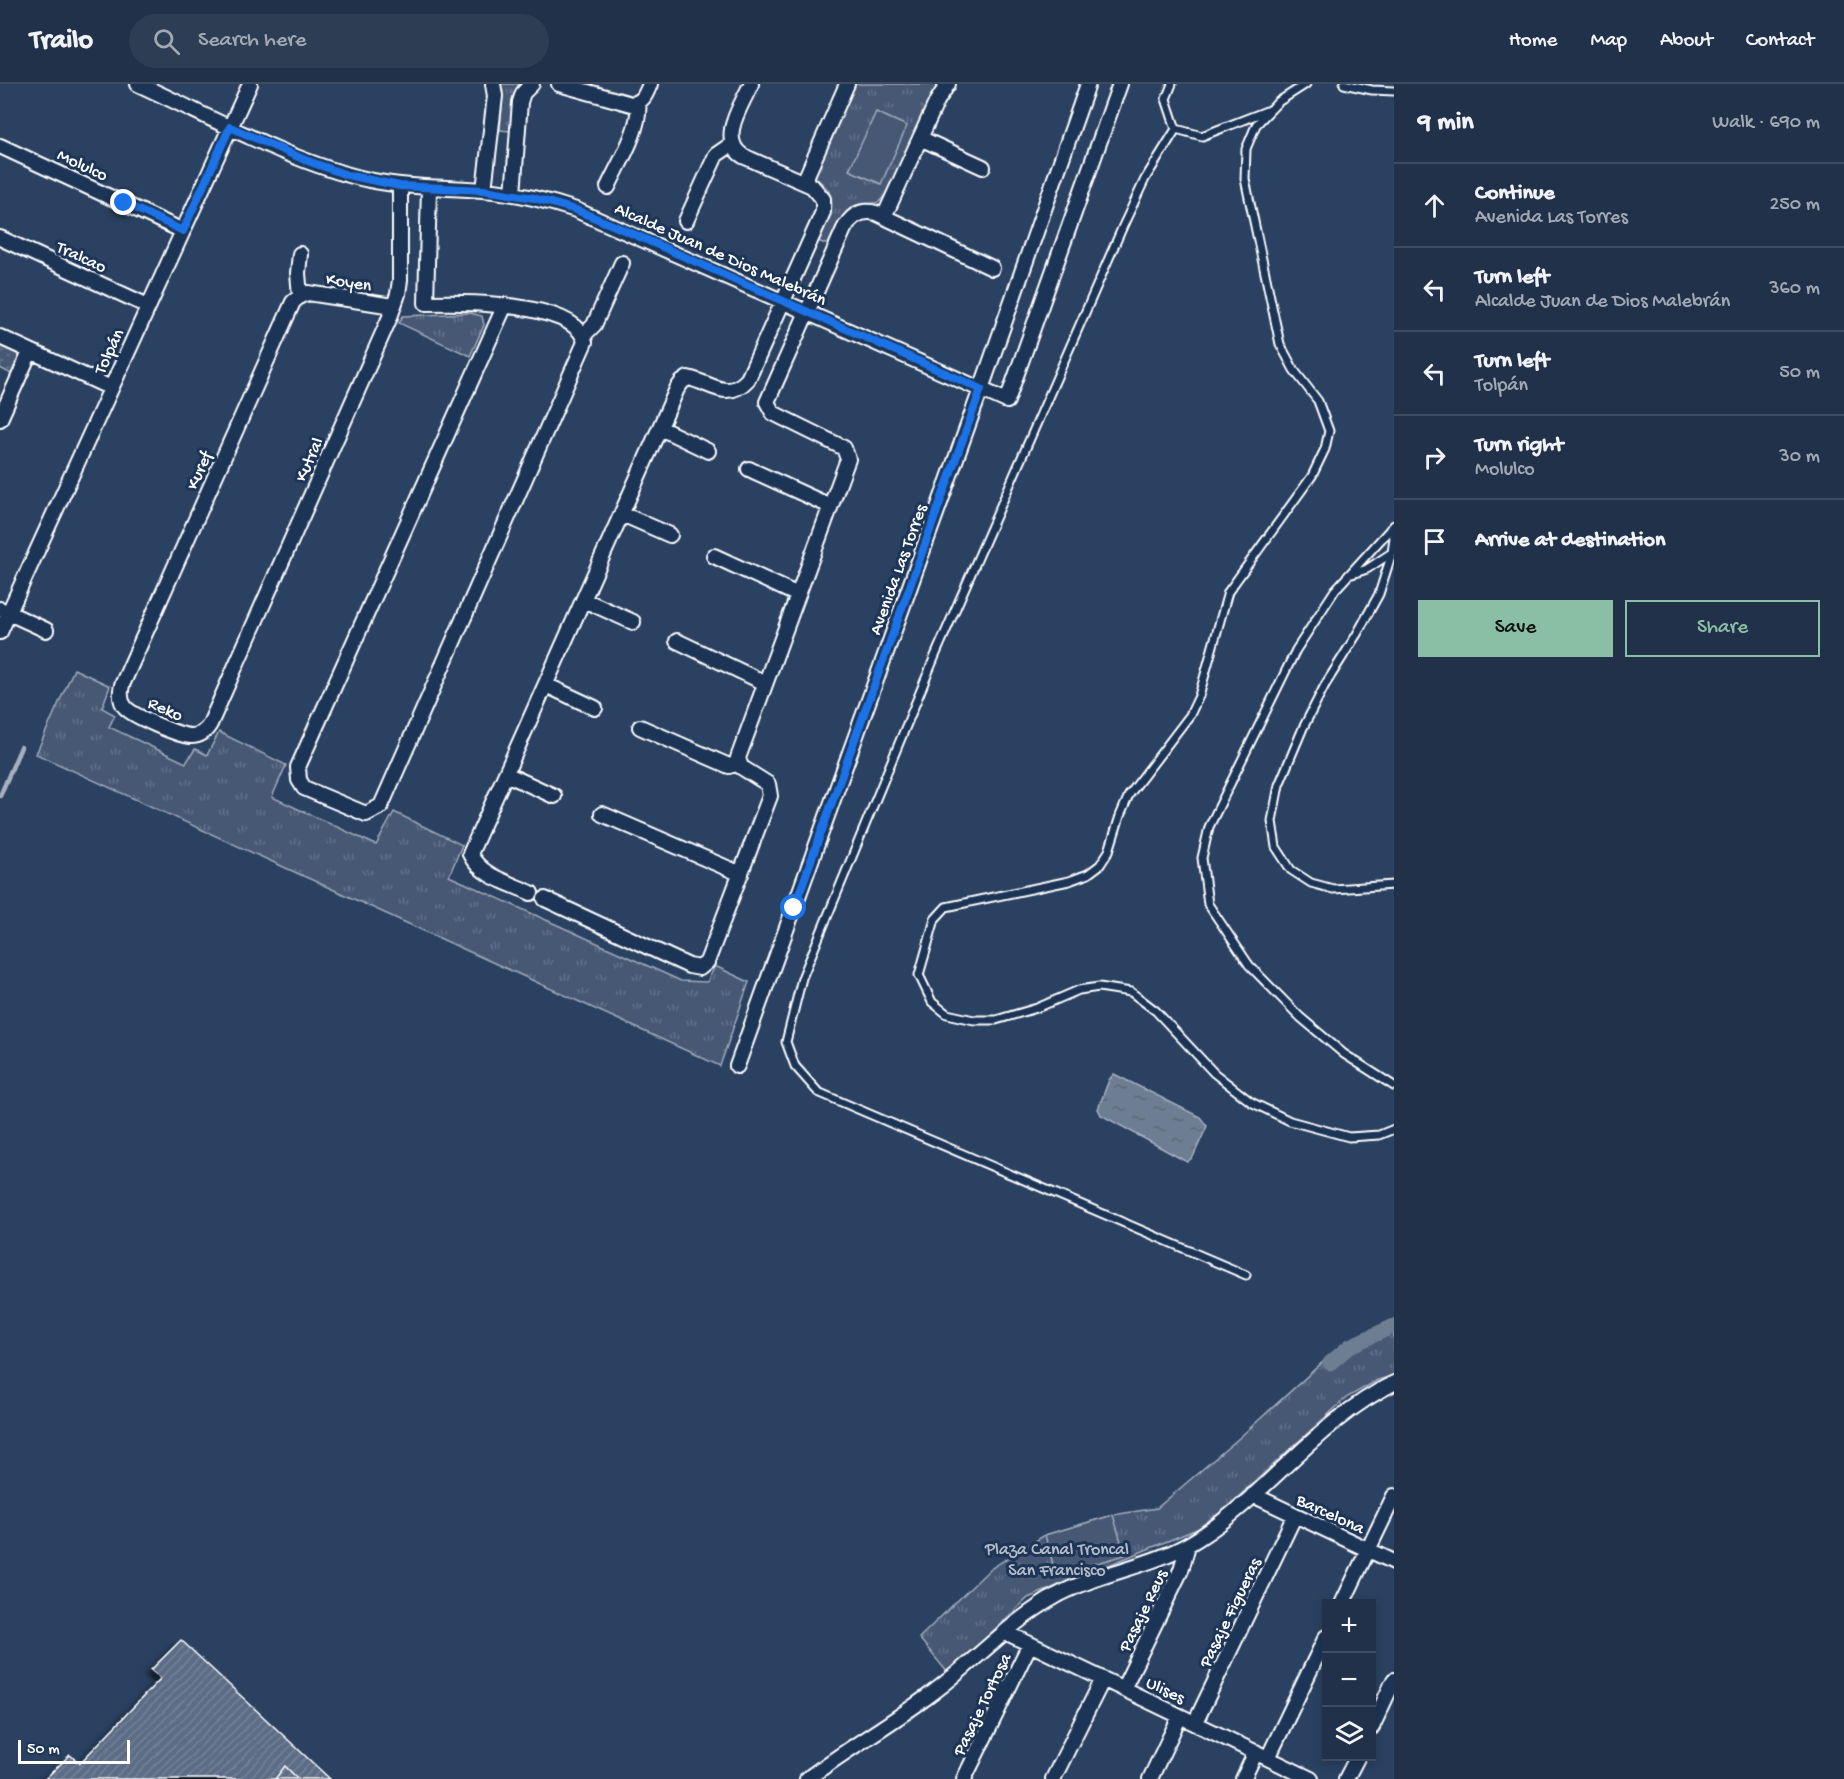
<!DOCTYPE html>
<meta charset="utf-8">
<style>
body{margin:0;font-family:"Gochi Hand",sans-serif;background:#2d3d53;color:#f1f3f6}
.controls{position:absolute;right:18px;bottom:18px;display:grid;overflow:hidden;border-radius:0px;box-shadow:0 3px 9px #0003}
.controls button{width:54px;height:54px;display:grid;place-items:center;padding:0;border:0;border-bottom:2px solid #3d4c61;background:#203149;color:#f1f3f6;font:30px sans-serif}
.scale{position:absolute;left:18px;bottom:15px;width:112px;box-sizing:border-box;padding-left:6px;border:3px solid #fff;border-top:0;font-size:16px;line-height:21px;white-space:nowrap;color:#fff;-webkit-text-stroke:4px #1d3557;paint-order:stroke}
.stop{position:absolute;width:18px;height:18px;margin:-14px;border:4px solid #1a73e8;border-radius:50%;background:#fff}
.stop.end{background:#1a73e8;border-color:#fff;box-shadow:0 2px 6px #0008}
.list{margin:0;padding:0;list-style:none}
h2{display:flex;justify-content:space-between;align-items:center;height:78px;margin:0;padding:0 24px;font-size:26px}
h2 small{font-size:20px;font-weight:400;color:#a2a9b4}
.list li{display:grid;grid-template-columns:39px 1fr auto;gap:18px;align-items:center;box-sizing:border-box;height:84px;padding:0 24px;border-top:2px solid #3d4c61}
.list b{display:block;font-size:22px;white-space:nowrap}
.list p{margin:0;font-size:20px;white-space:nowrap;color:#a2a9b4}
.list em{font-size:20px;font-style:normal;color:#a2a9b4}
.actions{display:flex;gap:12px;padding:18px 24px}
.actions a{flex:1;padding:14px 0;border:2px solid #8abfa5;border-radius:0px;text-align:center;font-size:21px;color:#8abfa5}
.actions .main{background:#8abfa5;color:#111}
.icon{flex:none;width:33px;height:33px;fill:none;stroke:currentColor;stroke-width:2;stroke-linecap:round;stroke-linejoin:round}
.map{position:relative;flex:none;width:1394px;height:1695px;overflow:hidden}
header{display:flex;align-items:center;gap:36px;box-sizing:border-box;height:84px;padding:0 30px;background:#203149;border-bottom:2px solid #3d4c61}
header strong{font-size:28px}
nav{display:flex;gap:33px;margin-inline-start:auto;font-size:21px}
.search{width:420px;height:54px;background:#2d3d53;display:flex;align-items:center;gap:15px;box-sizing:border-box;padding:0 21px;border-radius:33px;color:#a2a9b4;font-size:22px}
main{display:flex}
aside{flex:1;background:#203149}
.map>svg:first-child{display:block}
.grass{fill:url(#grass-dots);stroke:#a2acba;stroke-width:1.5}
.park{fill:url(#park-tufts);stroke:#a2acba;stroke-width:1.5}
.garden{fill:#465975;stroke:#a2acba;stroke-width:1.5}
.water{fill:url(#water-ripples);stroke:#a7b1be;stroke-width:1.5}
.lines{fill:none;stroke-linecap:round;stroke-linejoin:round}
.stream{stroke:#a7b1be;stroke-width:4.5}
.canal{stroke:#6d7d92;stroke-width:15}
.building{fill:url(#building-hatch);stroke:#fff;stroke-width:1.5;filter:url(#shadow)}
.service-casing{stroke:#fff;stroke-width:11}
.minor-casing{stroke:#fff;stroke-width:18}
.service{stroke:#1d3557;stroke-width:7}
.minor{stroke:#1d3557;stroke-width:14}
.route{stroke:#1a73e8;stroke-width:8}
.labels{text-anchor:middle;stroke-width:6;stroke-linejoin:round;paint-order:stroke}
.street-label{font-size:18px;fill:#fff;stroke:#1d3557}
.park-label{font-size:18px;fill:#b5bdc8;stroke:#1d3557}
</style>
<header>
<strong>Trailo</strong>
<div class="search"><svg class="icon" aria-label="search" viewBox="0 0 24 24"><circle cx="10" cy="10" r="6"/><path d="M15 15l6 6"/></svg>Search here</div>
<nav><a>Home</a><a>Map</a><a>About</a><a>Contact</a></nav>
</header>
<main>
<div class="map">
<svg width="1394" height="1695" viewBox="0 0 1394 1695">
<defs>
<pattern id="grass-dots" width="8" height="8" patternUnits="userSpaceOnUse" patternTransform="scale(1.5)"><rect width="8" height="8" fill="#465975"/><path d="M2 2h.1M6 6h.1" fill="none" stroke="#62728a" stroke-width="1.8" stroke-linecap="round"/></pattern>
<pattern id="park-tufts" width="24" height="20" patternUnits="userSpaceOnUse" patternTransform="scale(1.5)"><rect width="24" height="20" fill="#465975"/><path d="M3 7l-1-3M5 7V3M7 7l1-3M15 17l-1-3M17 17v-4M19 17l1-3" fill="none" stroke="#62728a"/></pattern>
<pattern id="water-ripples" width="26" height="14" patternUnits="userSpaceOnUse" patternTransform="scale(1.5)"><rect width="26" height="14" fill="#6d7d92"/><path d="M2 4q2-2 4 0t4 0M15 11q2-2 4 0t4 0" fill="none" stroke="#5e6772"/></pattern>
<pattern id="building-hatch" width="6" height="6" patternUnits="userSpaceOnUse" patternTransform="scale(1.5)"><rect width="6" height="6" fill="#5b6c86"/><path d="M-1 1l2-2M0 6l6-6M5 7l2-2" fill="none" stroke="#748298"/></pattern>
<filter id="shadow"><feDropShadow dx="-5.5" dy="5.5" stdDeviation="3" flood-color="#0009"/></filter>
</defs>
<rect width="100%" height="100%" fill="#2a4161"/>
<filter id="ink" filterUnits="userSpaceOnUse"><feTurbulence type="fractalNoise" baseFrequency=".0167" numOctaves="2"/><feDisplacementMap in="SourceGraphic" scale="12" xChannelSelector="R" yChannelSelector="G"/><feConvolveMatrix kernelMatrix="1 2 1 2 8 2 1 2 1" color-interpolation-filters="sRGB"/></filter>
<g filter="url(#ink)">
<path class="grass" d="M0 246 99 291 93 303 27 272 17 293 0 284Z"/>
<path class="park" d="M501 0H519L513 12 510 47 500 46 503 10Z
M852 0H938L885 111 879 118C873 120 866 119 860 120 842 123 835 147 828 161L818 157C826 141 838 124 828 106 824 100 818 97 814 91Z
M470 229 482 232 484 241 470 272 399 239 403 232Z
M74 585 110 602 102 624 115 631 109 643 186 679 195 665 207 671 219 648 286 681 272 713 376 761 394 728 462 761 449 792 681 897 707 898 715 882 749 898 720 982 36 670Z
M1394 1235V1291L1378 1296 1346 1314 1226 1424 1197 1445 1028 1514 948 1589 919 1554 990 1485 1045 1451 1113 1431 1157 1424 1239 1354 1346 1257Z"/>
<path class="garden" d="M876 28 907 42 881 100 849 86Z
M1113 1431 1125 1471 1056 1491 1045 1451Z"/>
<path class="water" d="M1114 990 1200 1033 1207 1042 1193 1073 1187 1078 1101 1031 1098 1025 1109 996Z"/>
<g class="lines">
<path class="stream" d="M0 712 21 663"/>
<path class="canal" d="M1330 1279 1350 1262 1394 1242"/>
</g>
<path class="building" d="M181 1556 330 1695H45L70 1671 80 1679 161 1594 151 1586Z
M285 1682 298 1695H275Z"/>
<g class="lines">
<defs>
<path id="service" d="M1172 0 1166 15 1176 45 1202 52 1269 26
M1306 0 1278 18 1256 41 1246 65 1245 95 1280 260 1294 286 1318 317 1329 347 1325 365 1312 392 1228 508 1199 612 1190 631 1129 711 1120 732 1109 767 1100 781 1088 790 1069 797 946 823 935 835 919 891 932 918 947 930 974 936H996L1037 924 1079 906 1099 903 1131 908 1156 927 1214 989 1251 1018 1290 1037 1349 1053 1379 1051 1394 1045
M1344 0 1372 6 1394 7
M1176 45 1145 95 1123 142 935 572 802 894 786 958 795 982 818 1008 1246 1191
M1394 441 1335 506 1296 566 1209 743 1202 774 1208 820 1249 881 1300 933 1344 970 1394 1002
M1390 445 1394 453 1392 469 1379 510 1357 550 1325 601 1303 644 1279 701 1272 737 1276 763 1291 786 1311 799 1333 805 1394 801
M1352 490 1367 485 1393 468"/>
<path id="minor" d="M138 0C211 33 292 79 369 96 407 104 444 103 482 106 514 108 545 116 576 126L1007 317 1120 0
M559 0 631 20C643 19 646 10 650 0
M920 54 983 83
M0 62 183 147
M804 98 847 0
M608 103C618 81 642 43 638 18
M429 104 426 219C459 218 577 217 585 258L381 722 366 730 304 704 299 696 298 683 505 221
M484 106 495 12 493 0
M513 110 520 18 523 9 532 0
M884 133 937 17 948 0
M686 137 716 71 732 60
M0 154 148 222
M300 212 298 189 300 170
M393 222 308 209 300 212 293 218 122 601C120 609 120 617 125 623 132 632 180 652 191 652 200 652 206 647 210 640L390 233 398 210 400 196V102
M584 251 594 241 622 179
M0 253 111 304
M0 335 30 268
M660 344 708 367
M749 385 830 422
M622 430 670 451
M714 472 798 511
M584 516 633 538
M0 525 46 546
M0 548 250 0
M677 557 765 599
M546 601 595 624
M640 643 729 682 739 679
M506 690 554 712
M602 730 741 790
M531 809C510 799 481 793 470 770L677 305 682 298 688 294C712 299 727 318 748 295L823 128V115L812 102 743 72C717 55 742 21 751 0
M545 815 689 882 700 884 707 878 770 712 768 700 741 683 738 674 848 375 844 364 773 329 767 318 844 145C851 132 861 125 876 129L992 184
M737 982 981 305 1088 0
M1253 1411 1394 1478
M1342 1520 1394 1412
M1005 1548 1311 1695
M1123 1605 1181 1486 1188 1461
M1195 1639 1295 1431
M1372 1643 1394 1596
M1268 1674 1326 1553
M807 1695C847 1665 891 1640 931 1610 974 1579 1009 1538 1056 1512 1101 1487 1155 1483 1199 1454 1269 1409 1318 1336 1394 1299
M964 1695 1030 1560
M1053 1695 1103 1595
M1150 1695 1180 1632
M1243 1695 1256 1668
M1346 1695 1358 1672"/>
</defs>
<use href="#service" class="service-casing"/>
<use href="#minor" class="minor-casing"/>
<use href="#service" class="service"/>
<use href="#minor" class="minor"/>
</g>
</g>
<g class="lines" filter="url(#ink)">
<path class="route" d="M124 119 183 147 230 43 305 76 347 91 400 102 484 106 534 114 576 126 622 145 981 305 794 824"/>
</g>
<g class="labels">
<g class="street-label">
<text transform="translate(83 80) rotate(25)" y="6">Molulco</text>
<text transform="translate(721 169) rotate(24)" y="6">Alcalde Juan de Dios Malebrán</text>
<text transform="translate(82 172) rotate(25)" y="6">Tralcao</text>
<text transform="translate(349 197) rotate(9)" y="6">Koyen</text>
<text transform="translate(108 267) rotate(-65)" y="6">Tolpán</text>
<text transform="translate(308 375) rotate(-66)" y="6">Kutral</text>
<text transform="translate(198 386) rotate(-66)" y="6">Kuref</text>
<text transform="translate(897 485) rotate(-70)" y="6">Avenida Las Torres</text>
<text transform="translate(166 624) rotate(24)" y="6">Reko</text>
<text transform="translate(1331 1429) rotate(25)" y="6">Barcelona</text>
<text transform="translate(1142 1526) rotate(-64)" y="6">Pasaje Reus</text>
<text transform="translate(1229 1528) rotate(-64)" y="6">Pasaje Figueras</text>
<text transform="translate(1166 1605) rotate(26)" y="6">Ulises</text>
<text transform="translate(981 1620) rotate(-64)" y="6">Pasaje Tortosa</text>
</g>
<g class="park-label">
<text x="1057" y="1470">Plaza Canal Troncal<tspan x="1057" dy="21">San Francisco</tspan></text>
</g>
</g>
</svg>
<div class="controls">
<button>+</button>
<button>−</button>
<button><svg class="icon" aria-label="layers" viewBox="0 0 24 24"><path d="M12 4l9 5-9 5-9-5zM3 14l9 5 9-5"/></svg></button>
</div>
<div class="scale">50 m</div>
<div class="stop" style="left:794px;top:824px"></div>
<div class="stop end" style="left:124px;top:119px"></div>
</div>
<aside>
<h2>9 min<small>Walk · 690 m</small></h2>
<ul class="list">
<li><svg class="icon" aria-label="ahead" viewBox="0 0 24 24"><path d="M12 20V5M6 11l6-6 6 6"/></svg><div><b>Continue</b><p>Avenida Las Torres</p></div><em>250 m</em></li>
<li><svg class="icon" aria-label="left" viewBox="0 0 24 24"><path d="M17 20v-9H6M10 6l-5 5 5 5"/></svg><div><b>Turn left</b><p>Alcalde Juan de Dios Malebrán</p></div><em>360 m</em></li>
<li><svg class="icon" aria-label="left" viewBox="0 0 24 24"><path d="M17 20v-9H6M10 6l-5 5 5 5"/></svg><div><b>Turn left</b><p>Tolpán</p></div><em>50 m</em></li>
<li><svg class="icon" aria-label="right" viewBox="0 0 24 24"><path d="M7 20v-9h11M14 6l5 5-5 5"/></svg><div><b>Turn right</b><p>Molulco</p></div><em>30 m</em></li>
<li><svg class="icon" aria-label="arrive" viewBox="0 0 24 24"><path d="M6 21V4h12l-3 4 3 4H6"/></svg><div><b>Arrive at destination</b></div></li>
</ul>
<div class="actions"><a class="main">Save</a><a>Share</a></div>
</aside>
</main>
